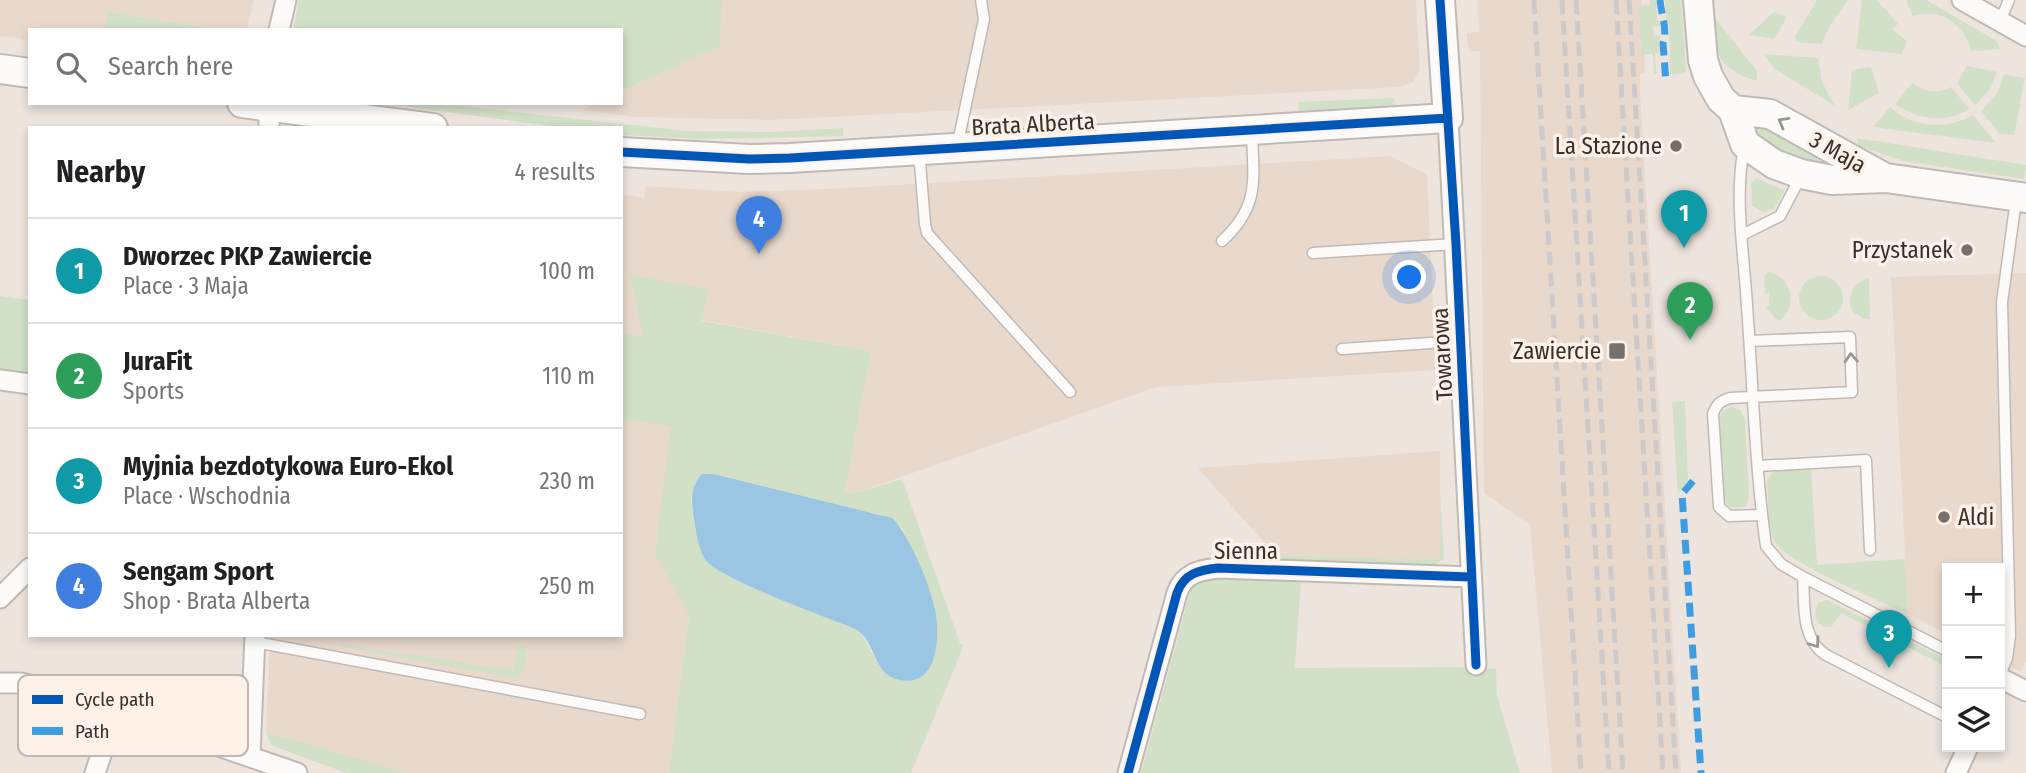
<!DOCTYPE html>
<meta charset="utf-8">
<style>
body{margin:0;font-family:"Fira Sans Condensed",sans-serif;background:#f6f6f6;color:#202124}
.controls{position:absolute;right:21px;bottom:21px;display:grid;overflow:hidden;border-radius:0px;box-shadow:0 4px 10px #0003}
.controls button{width:63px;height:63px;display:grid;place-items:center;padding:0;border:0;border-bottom:2px solid #e0e0e0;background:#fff;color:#202124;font:35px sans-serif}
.you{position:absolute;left:1410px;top:278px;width:24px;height:24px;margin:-18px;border:5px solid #fff;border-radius:50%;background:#1a73e8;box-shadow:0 0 0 10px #1a73e833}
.badge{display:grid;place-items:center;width:46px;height:46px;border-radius:50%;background:#776f6a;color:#fff;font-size:23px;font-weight:700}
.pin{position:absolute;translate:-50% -58px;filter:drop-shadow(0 2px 4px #0008)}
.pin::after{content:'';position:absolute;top:37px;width:24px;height:21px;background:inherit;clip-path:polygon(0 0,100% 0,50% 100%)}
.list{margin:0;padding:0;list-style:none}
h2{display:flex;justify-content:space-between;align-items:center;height:91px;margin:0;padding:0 28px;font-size:30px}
h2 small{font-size:23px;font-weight:400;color:#757577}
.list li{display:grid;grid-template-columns:46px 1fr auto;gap:21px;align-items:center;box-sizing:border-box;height:105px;padding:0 28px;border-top:2px solid #e0e0e0}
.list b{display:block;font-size:26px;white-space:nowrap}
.list p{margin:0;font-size:23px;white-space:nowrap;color:#757577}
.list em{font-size:23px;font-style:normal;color:#757577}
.icon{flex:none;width:38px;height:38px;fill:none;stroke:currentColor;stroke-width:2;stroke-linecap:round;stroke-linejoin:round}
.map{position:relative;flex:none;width:2026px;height:773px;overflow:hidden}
.search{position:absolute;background:#fff;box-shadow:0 4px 10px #0003;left:28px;top:28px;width:595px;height:77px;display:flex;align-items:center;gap:18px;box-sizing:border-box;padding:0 24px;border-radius:0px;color:#757577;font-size:26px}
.panel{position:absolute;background:#fff;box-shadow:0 4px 10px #0003;left:28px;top:126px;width:595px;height:511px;border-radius:0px}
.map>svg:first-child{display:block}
.built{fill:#e9d9cd}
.green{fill:#d1e0c7;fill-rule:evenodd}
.water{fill:#9ac6e4}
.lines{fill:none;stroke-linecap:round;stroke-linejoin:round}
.lane-casing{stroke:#c1bab4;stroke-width:13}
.street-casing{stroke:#c1bab4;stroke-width:23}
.secondary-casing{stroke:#c1bab4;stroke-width:32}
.lane{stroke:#fcfbfa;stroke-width:10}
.street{stroke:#fcfbfa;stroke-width:19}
.secondary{stroke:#fcfbfa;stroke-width:28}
.rail{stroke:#cecac9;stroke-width:5;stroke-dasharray:14 7;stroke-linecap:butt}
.quiet{stroke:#3e9de1;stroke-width:7;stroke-dasharray:14 7;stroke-linecap:butt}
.cycleway-casing{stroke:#fef1e7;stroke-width:13}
.cycleway{stroke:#0057b8;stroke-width:9}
.oneway{stroke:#9a9693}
.poi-dot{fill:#776f6a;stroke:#fef1e7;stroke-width:2.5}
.labels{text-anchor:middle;stroke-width:7;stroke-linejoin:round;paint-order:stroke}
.street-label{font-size:23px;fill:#37302c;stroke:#fef1e7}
.poi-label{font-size:23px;fill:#37302c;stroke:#fef1e7;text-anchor:end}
.key{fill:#fef1e7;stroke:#c2b7af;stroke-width:2}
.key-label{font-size:19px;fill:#37302c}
</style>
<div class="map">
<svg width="2026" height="773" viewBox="0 0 2026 773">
<rect width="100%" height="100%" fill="#ede4dd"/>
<path class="built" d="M0 0H254L247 30H221L109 12 103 30H30V40L0 36Z
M722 0H1416L1420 70 1413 82 1400 87 772 120 634 117 582 110 596 103H621V92L720 46Z
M1477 0H1641L1645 73 1640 74V93L1681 773H1552L1530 525 1484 493 1480 51 1469 52 1467 39V33L1479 32Z
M1391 156 1427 175 1436 370 1156 387 853 494 845 493 871 351 702 320 630 276 644 337 621 333V194L644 198 646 186 738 192 828 189Z
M2026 273V661L2021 672 2000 661V568H1947V634L1908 614 1891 277Z
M621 419 672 425 655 554 689 616 669 773H408L266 732 270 635H621Z
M1440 451V555L1436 560 1275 555 1198 468Z"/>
<path class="green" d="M299 0H722L720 46 627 89 621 88V30H293Z
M1650 0H1656L1657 19 1661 26 1653 27 1654 36H1661L1659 42V53H1655L1656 74H1654L1653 54H1644L1642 59 1639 6 1650 5Z
M1665 0H1681L1686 73 1670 75 1669 23 1666 18Z
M1709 0H1712L1714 17 1753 66 1757 72V81C1709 66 1714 43 1709 0Z
M1817 0H1848L1830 25 1822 44 1797 42 1795 36Z
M1862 0H1877L1898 24 1892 29 1907 41 1902 54 1856 49Z
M1906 0H1926L1997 41 2000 49 1972 51C1963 25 1941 6 1913 16Z
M109 12 221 30H103Z
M1774 12 1787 17 1774 39 1749 35Z
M1764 54 1818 58 1822 82 1835 106 1775 69Z
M1967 66 1997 72 1990 89 1975 105 1957 83Z
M1871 67 1879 93 1848 110 1852 70Z
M2004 75 2025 78 2014 135 2000 134 1981 111 1998 92Z
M1912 83C1924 92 1938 94 1951 87L1969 109C1946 124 1916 119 1895 104Z
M1394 98 1396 106 1299 111 1298 102Z
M380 103H435L686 131 773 132 843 128V136L702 139 621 135V128H566Z
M1890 107C1911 128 1948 130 1973 115L1996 143 1873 127Z
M1760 120 1830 160 1827 170 1803 167 1757 141 1753 130Z
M1857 138 2026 165 2024 179 1903 161 1859 146Z
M1757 178 1784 191 1774 209 1764 212 1752 206 1751 184Z
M1769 272C1792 277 1799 307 1779 321L1766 308 1769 305V293H1765L1764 277Z
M630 275 708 289 702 321 871 351 845 492 853 494 902 479 960 643 964 645 911 773H669L689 616 655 554 671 426 621 419V333L643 336ZM696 481 880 514 902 528 920 568 935 610 881 669 860 631 729 577 695 530 691 501Z
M1799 298a22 22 0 1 1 44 0a22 22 0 1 1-44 0Z
M1869 278 1870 319H1864L1853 312C1845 298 1853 282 1869 278Z
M0 296 30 300V377L0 372Z
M1685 401 1688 481 1678 494 1672 402Z
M1732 407 1740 410 1745 419 1749 497 1745 507 1730 508 1724 499 1719 418 1724 410Z
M1811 467 1817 565 1905 559 1908 614C1882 601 1786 563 1775 542 1766 526 1769 500 1767 482 1772 463 1795 468 1811 467Z
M1440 492 1444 558 1431 569 1236 561 1275 555 1436 560 1440 555Z
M1218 577 1301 580 1295 668 1456 667 1496 669 1497 696 1520 773H1141L1192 585 1204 578Z
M1827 600 1947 660V667L1841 613 1832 626 1823 627C1814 620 1814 613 1818 603Z
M340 644 514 670 517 647 523 645 526 647C527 659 526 673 515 678L341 647Z
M266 732 408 773H346L271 745Z"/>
<path class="water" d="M702 474H713L892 518C911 538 929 583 935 609 940 636 939 687 900 680 872 676 876 637 853 628 827 617 716 578 705 559 698 548 696 532 694 519 691 502 690 487 702 474Z"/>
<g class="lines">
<defs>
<path id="lane" d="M2000 21 2009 0
M957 147 984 19 981 0
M1744 147C1734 198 1744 254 1747 306 1753 386 1755 467 1766 546L1781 564 1803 577 1947 651
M919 151 925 224 927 233 1070 392
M1742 235 1780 216 1801 176
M1222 241C1261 205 1253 179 1252 131
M1313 253 1455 244
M1750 341 1850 337 1852 392 1730 398C1720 401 1716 405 1713 414L1719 507 1729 516 1762 515
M1342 349 1460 341
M1758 466 1866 460 1870 550
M1803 577C1805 604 1800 638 1826 655L1947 717
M255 642 640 714
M2000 676 2007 658 2010 636 2002 302 2016 200"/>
<path id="street" d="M1962 0 2026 36
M279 30 286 0
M1448 118 1476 665
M269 128V103
M0 380 30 384
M0 598 30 568
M2000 678 2026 691
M0 683H21L61 692 297 773
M250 756 255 635
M95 773 116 711
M1128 773 1177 593C1184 573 1200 570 1218 568L1471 577
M1956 773 1968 747"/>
<path id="secondary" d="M1698 0 1703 60 1708 76 1721 99 1733 110 1745 144 1774 164 1801 174 1832 180 1886 178 2026 198
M0 69 30 73
M242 103 433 128
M1733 110 1770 114 1885 178
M621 152 749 159 790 158 1448 118 1440 0"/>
</defs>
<use href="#lane" class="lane-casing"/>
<use href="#street" class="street-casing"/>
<use href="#secondary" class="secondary-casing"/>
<use href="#lane" class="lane"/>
<use href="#street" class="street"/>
<use href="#secondary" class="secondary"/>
<path class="rail" d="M1534 0 1581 773
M1562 0 1609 773
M1576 0 1623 773
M1616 0 1663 773
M1629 0 1676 773"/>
<path class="quiet" d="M1660 0C1661 14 1668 30 1663 43L1666 83
M1693 481 1682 494 1701 773"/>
<defs>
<path id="cycleway" d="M1440 0 1456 244 1476 665
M621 152 749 159 790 158 1448 118
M1128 773 1177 593C1184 573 1200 570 1218 568L1471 577"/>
</defs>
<use href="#cycleway" class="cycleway-casing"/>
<use href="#cycleway" class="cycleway"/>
</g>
<defs><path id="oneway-chevron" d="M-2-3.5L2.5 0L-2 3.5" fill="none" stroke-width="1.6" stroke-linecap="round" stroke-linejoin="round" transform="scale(1.75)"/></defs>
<g class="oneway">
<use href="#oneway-chevron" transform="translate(1783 122) rotate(-150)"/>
<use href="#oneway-chevron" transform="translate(1851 358) rotate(-93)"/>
<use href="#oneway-chevron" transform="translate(1815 643) rotate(54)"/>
</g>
<g class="poi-dot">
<circle cx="1676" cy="146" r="7"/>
<circle cx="1967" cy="250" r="7"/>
<rect x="1608" y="342" width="18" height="18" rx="3.5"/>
<circle cx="1944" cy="517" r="7"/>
</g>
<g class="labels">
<g class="street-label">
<text transform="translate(1033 124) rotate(-3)" y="8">Brata Alberta</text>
<text transform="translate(1838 152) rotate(29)" y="8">3 Maja</text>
<text transform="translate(1442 354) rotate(-93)" y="8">Towarowa</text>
<text x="1246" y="559">Sienna</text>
</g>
<g class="poi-label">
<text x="1662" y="154">La Stazione</text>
<text x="1953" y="258">Przystanek</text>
<text x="1601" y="359">Zawiercie</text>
<text x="1958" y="525" text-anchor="start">Aldi</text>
</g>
</g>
<rect x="18" y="675" width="230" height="81" rx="10" class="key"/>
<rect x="32" y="695" width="31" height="9" fill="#0057b8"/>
<rect x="32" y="727" width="31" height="8" fill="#3e9de1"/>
<g class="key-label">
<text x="75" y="706">Cycle path</text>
<text x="75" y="738">Path</text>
</g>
</svg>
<div class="controls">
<button>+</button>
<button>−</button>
<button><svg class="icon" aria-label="layers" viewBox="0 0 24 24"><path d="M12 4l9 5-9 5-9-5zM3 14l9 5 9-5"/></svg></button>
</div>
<div class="you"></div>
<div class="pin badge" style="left:1684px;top:248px;background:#0f9aa8">1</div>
<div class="pin badge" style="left:1690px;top:340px;background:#2e9e5b">2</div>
<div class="pin badge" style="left:1889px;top:668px;background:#0f9aa8">3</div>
<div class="pin badge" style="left:759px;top:254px;background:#3f7fe0">4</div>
<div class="search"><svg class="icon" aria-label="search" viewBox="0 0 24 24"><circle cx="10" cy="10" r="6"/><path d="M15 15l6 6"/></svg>Search here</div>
<section class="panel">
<h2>Nearby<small>4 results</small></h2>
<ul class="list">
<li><span class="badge" style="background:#0f9aa8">1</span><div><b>Dworzec PKP Zawiercie</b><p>Place · 3 Maja</p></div><em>100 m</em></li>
<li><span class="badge" style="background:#2e9e5b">2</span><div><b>JuraFit</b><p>Sports</p></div><em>110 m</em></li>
<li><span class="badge" style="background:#0f9aa8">3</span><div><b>Myjnia bezdotykowa Euro-Ekol</b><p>Place · Wschodnia</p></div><em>230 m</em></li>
<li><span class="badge" style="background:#3f7fe0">4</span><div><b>Sengam Sport</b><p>Shop · Brata Alberta</p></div><em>250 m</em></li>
</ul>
</section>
</div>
